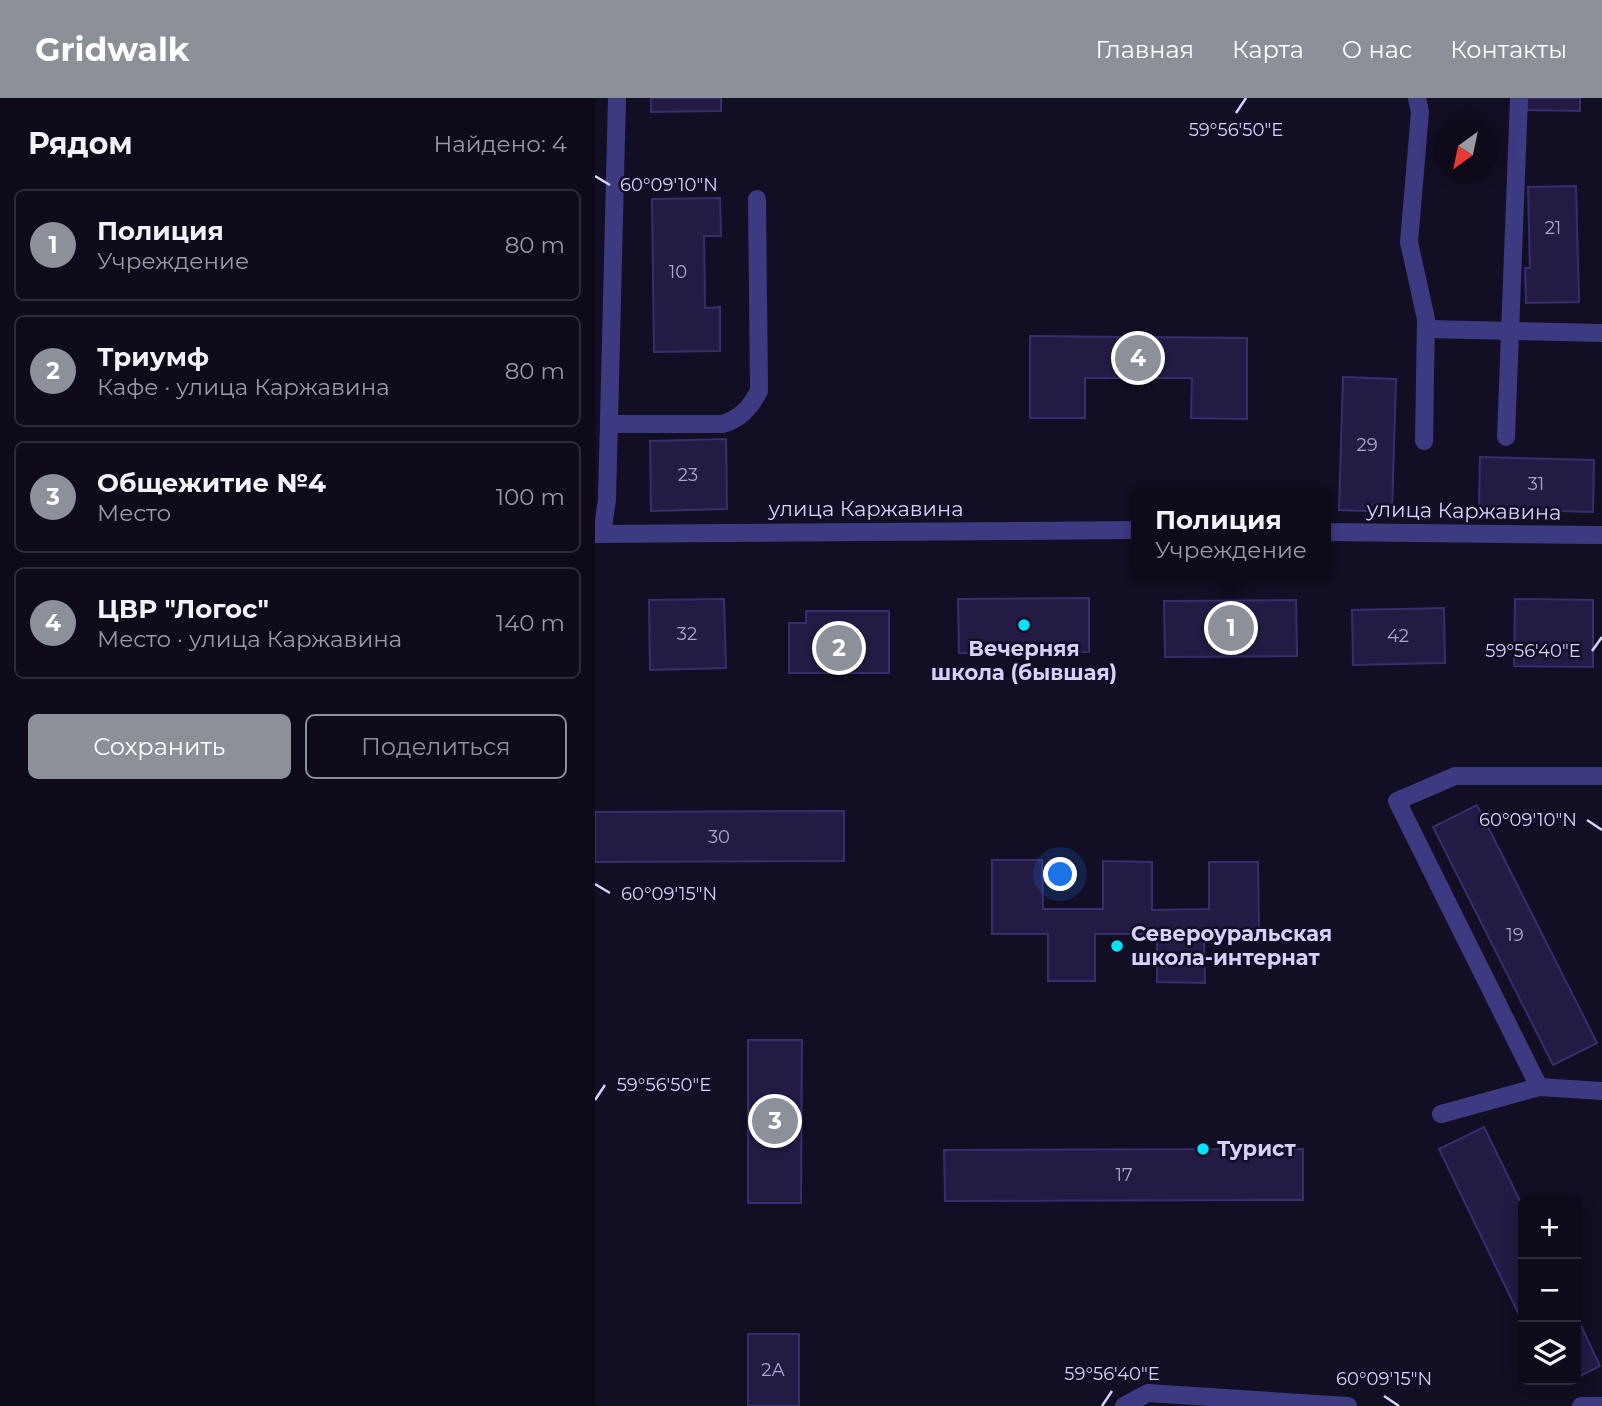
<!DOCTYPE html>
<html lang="ru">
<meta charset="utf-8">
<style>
body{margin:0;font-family:Montserrat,sans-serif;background:#1c1827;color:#f1f3f6}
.controls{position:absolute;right:21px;bottom:21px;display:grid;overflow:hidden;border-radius:10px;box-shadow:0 4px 18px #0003}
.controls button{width:63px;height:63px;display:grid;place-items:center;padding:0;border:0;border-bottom:2px solid #2e2b39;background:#0e0a1a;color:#f1f3f6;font:35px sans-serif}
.compass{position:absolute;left:839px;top:21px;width:63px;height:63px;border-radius:50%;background:#0e0a1a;box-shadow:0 4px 18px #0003;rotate:213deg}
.you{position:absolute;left:466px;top:777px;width:24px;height:24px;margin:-18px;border:5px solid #fff;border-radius:50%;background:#1a73e8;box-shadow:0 0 0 10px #1a73e833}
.badge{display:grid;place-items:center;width:46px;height:46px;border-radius:50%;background:#8c9099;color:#fff;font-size:23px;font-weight:700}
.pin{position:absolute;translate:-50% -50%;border:4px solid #fff;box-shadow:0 2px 7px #0006}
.popup{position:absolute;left:536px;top:390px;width:200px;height:91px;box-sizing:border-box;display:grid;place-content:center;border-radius:10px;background:#0e0a1a;filter:drop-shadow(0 2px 5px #0005);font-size:23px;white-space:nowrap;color:#9b9aa2}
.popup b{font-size:26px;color:#f1f3f6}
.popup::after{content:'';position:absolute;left:50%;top:100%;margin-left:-14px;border:14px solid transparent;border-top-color:#0e0a1a}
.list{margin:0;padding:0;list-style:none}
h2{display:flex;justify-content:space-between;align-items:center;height:91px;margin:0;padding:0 28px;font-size:30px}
h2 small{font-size:23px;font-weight:400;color:#9b9aa2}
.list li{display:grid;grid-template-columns:46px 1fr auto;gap:21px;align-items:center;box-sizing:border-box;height:112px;margin:0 14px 14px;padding:0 14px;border:2px solid #2e2b39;border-radius:10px}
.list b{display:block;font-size:26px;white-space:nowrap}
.list p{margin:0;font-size:23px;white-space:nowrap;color:#9b9aa2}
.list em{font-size:23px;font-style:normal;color:#9b9aa2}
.actions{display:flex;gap:14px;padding:21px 28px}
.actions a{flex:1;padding:16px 0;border:2px solid #8c9099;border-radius:10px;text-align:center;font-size:24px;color:#8c9099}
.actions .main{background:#8c9099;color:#fff}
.icon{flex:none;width:38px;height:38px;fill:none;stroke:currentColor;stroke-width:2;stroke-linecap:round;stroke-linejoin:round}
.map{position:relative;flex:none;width:1007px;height:1308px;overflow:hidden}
header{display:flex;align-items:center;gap:42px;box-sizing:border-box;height:98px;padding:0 35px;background:#8c9099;color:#fff}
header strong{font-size:33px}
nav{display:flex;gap:38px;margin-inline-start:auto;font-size:24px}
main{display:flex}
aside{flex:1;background:#0e0a1a}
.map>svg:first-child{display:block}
.building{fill:#231b44;stroke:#392d6f;stroke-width:2}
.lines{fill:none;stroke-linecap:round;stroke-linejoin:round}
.minor{stroke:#3c3a81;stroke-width:18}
.ticks{fill:none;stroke:#d6d1fe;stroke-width:2.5}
.poi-dot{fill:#04e2f7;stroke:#120e23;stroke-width:2.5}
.labels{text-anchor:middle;stroke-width:5;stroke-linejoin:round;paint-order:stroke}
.number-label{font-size:18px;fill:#a9a4d0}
.street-label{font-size:21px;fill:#d6d1fe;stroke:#120e23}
.poi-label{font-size:21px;font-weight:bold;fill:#d6d1fe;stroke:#120e23;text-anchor:start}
.ticks-label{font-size:18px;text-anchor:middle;fill:#d6d1fe;stroke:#120e23;stroke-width:5;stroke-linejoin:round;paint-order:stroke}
</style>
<header>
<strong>Gridwalk</strong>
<nav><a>Главная</a><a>Карта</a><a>О нас</a><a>Контакты</a></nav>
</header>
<main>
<aside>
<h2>Рядом<small>Найдено: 4</small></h2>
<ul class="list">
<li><span class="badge">1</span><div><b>Полиция</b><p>Учреждение</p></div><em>80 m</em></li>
<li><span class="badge">2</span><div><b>Триумф</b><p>Кафе · улица Каржавина</p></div><em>80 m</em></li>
<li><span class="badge">3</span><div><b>Общежитие №4</b><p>Место</p></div><em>100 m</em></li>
<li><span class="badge">4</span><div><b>ЦВР &quot;Логос&quot;</b><p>Место · улица Каржавина</p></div><em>140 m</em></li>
</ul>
<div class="actions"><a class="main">Сохранить</a><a>Поделиться</a></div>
</aside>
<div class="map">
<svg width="1007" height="1308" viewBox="0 0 1007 1308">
<rect width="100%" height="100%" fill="#120e23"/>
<path class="building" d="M56 0H126V13L56 14Z
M932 0H985V13L932 12Z
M981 88 984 204 931 205 930 170H935L933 89Z
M125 100 126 138H109L110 210 125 209V253L59 254 57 101Z
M435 238 652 240V321L596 320 597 280H490V320H435Z
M748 279 801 281 797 414 744 412Z
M131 341 132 411 56 413 55 343Z
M885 359 999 362 998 414 884 411Z
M494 500V554L364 555 363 501Z
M129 501 131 570 55 572 54 502Z
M920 501 998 502V569L919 568Z
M701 502 702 558 570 559 569 503Z
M849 510 850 565 758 567 757 512Z
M211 513H294V575H194V525H211Z
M882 707 1002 945 958 967 838 729Z
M249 713V763L0 764V714Z
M397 762H447L448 811H508V763L557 764V812L614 811V764H663L664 838H609L610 885 562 884V836H500V883H453V836H397Z
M153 942H207L206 1105H153Z
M889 1029 928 1109V1225L844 1051Z
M708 1051V1102L350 1103 349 1052Z
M981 1217 1005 1268 981 1280Z
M153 1236H204V1308H153Z"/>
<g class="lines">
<path class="minor" d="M822 0 825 14 814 144 831 221 829 343
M831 231 1007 235
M14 326H128C146 320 155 310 164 293L162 101
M911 339 924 0
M730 434 1007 437
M0 436 542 432
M7 436 12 402 22 0
M1007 678H860L802 703 944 989 1007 993
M846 1016 944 989
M529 1308 553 1295 753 1308
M986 1308H1007"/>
</g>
<path class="ticks" d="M641 15 651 0M0 78 15 87M997 553 1007 539M992 722 1007 732M0 786 15 795M0 1002 10 987M789 1298 804 1308M507 1308 517 1293"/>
<g class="poi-dot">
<circle cx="429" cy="527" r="7"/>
<circle cx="522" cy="848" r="7"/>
<circle cx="608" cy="1051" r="7"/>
</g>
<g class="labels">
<g class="number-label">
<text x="958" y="136">21</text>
<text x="83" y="180">10</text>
<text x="772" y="353">29</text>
<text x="93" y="383">23</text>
<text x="941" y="392">31</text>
<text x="92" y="542">32</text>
<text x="803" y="544">42</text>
<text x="124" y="745">30</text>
<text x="920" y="843">19</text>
<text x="529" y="1083">17</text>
<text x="178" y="1278">2А</text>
</g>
<g class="street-label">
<text x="271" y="418">улица Каржавина</text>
<text transform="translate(869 413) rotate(1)" y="7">улица Каржавина</text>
</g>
<g class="poi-label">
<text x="429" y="558" text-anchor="middle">Вечерняя<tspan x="429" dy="24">школа (бывшая)</tspan></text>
<text x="536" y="843">Североуральская<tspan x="536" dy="24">школа-интернат</tspan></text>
<text x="622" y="1058">Турист</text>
</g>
</g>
<g class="ticks-label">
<text x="641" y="38">59°56'50"E</text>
<text x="74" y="93">60°09'10"N</text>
<text x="938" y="559">59°56'40"E</text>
<text x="933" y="728">60°09'10"N</text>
<text x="74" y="802">60°09'15"N</text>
<text x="69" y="993">59°56'50"E</text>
<text x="517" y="1282">59°56'40"E</text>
<text x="789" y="1287">60°09'15"N</text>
</g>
</svg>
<div class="controls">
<button>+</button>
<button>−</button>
<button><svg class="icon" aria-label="layers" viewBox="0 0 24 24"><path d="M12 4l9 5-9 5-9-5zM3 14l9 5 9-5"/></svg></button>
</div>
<svg class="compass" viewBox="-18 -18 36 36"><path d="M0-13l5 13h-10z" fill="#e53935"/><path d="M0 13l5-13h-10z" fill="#9b9aa2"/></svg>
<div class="you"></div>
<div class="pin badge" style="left:636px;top:530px">1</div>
<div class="popup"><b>Полиция</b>Учреждение</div>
<div class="pin badge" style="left:244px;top:550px">2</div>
<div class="pin badge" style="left:180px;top:1023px">3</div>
<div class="pin badge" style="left:543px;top:260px">4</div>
</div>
</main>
